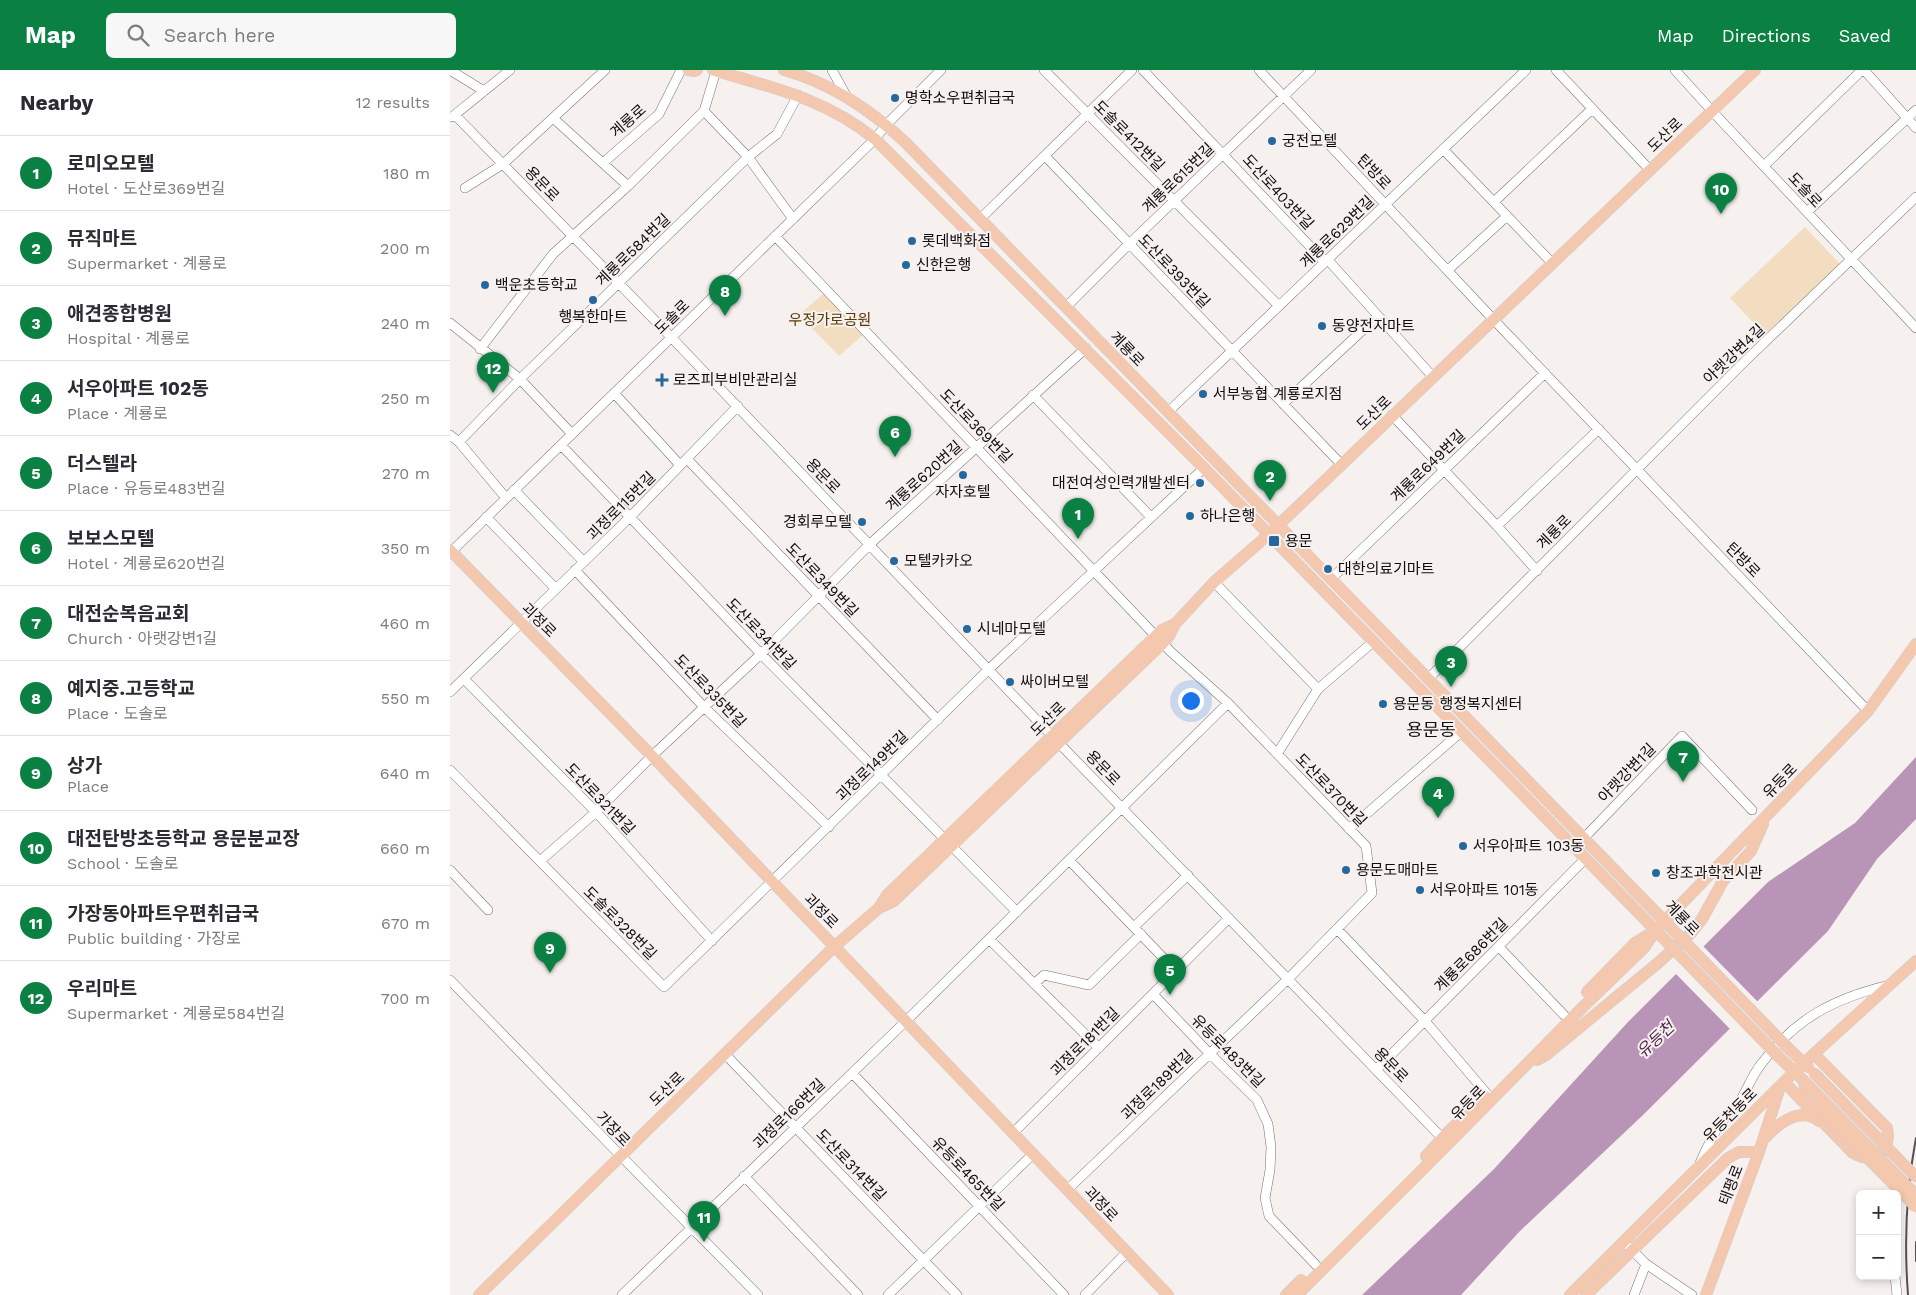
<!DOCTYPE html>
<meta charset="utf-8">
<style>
body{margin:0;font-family:"Work Sans","Noto Sans KR",sans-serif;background:#f7f7f7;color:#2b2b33}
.controls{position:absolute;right:15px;bottom:15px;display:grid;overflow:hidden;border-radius:8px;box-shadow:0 2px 8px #0003}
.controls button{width:45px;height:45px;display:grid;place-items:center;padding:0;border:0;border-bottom:1px solid #e1e1e2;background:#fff;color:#2b2b33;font:25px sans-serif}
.you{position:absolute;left:740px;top:630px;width:18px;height:18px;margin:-12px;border:4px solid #fff;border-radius:50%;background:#1a73e8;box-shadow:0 0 0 8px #1a73e833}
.badge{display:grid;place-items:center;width:32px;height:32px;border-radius:50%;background:#0b8043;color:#fff;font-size:16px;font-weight:700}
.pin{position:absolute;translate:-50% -41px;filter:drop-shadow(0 1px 2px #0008)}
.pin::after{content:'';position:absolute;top:26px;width:18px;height:15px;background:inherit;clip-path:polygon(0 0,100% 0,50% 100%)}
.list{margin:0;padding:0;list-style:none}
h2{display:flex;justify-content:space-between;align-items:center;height:65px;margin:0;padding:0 20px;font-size:21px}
h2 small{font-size:16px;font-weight:400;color:#7c7c81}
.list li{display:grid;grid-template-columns:32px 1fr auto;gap:15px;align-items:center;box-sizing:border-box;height:75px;padding:0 20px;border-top:1px solid #e1e1e2}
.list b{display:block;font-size:19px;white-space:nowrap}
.list p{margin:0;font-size:16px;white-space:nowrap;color:#7c7c81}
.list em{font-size:16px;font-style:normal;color:#7c7c81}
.icon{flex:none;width:28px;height:28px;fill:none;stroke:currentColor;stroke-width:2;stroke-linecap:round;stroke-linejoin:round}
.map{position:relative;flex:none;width:1466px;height:1225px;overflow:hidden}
header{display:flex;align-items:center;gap:30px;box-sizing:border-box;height:70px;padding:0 25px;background:#0b8043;color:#fff}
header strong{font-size:24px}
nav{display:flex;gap:28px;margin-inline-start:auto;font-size:18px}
.search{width:350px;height:45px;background:#f7f7f7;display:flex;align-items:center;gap:12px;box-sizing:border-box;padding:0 18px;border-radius:8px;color:#7c7c81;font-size:19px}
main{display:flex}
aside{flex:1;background:#fff}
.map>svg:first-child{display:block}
.green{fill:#f3ddc0}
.water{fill:#b895b7}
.pier{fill:#f6f0ef}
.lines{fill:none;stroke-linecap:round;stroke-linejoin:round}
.minor-casing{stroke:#7a7474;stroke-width:10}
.major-casing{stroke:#cfcfcf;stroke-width:12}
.minor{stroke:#fff;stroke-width:9}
.major{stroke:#f4c7af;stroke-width:11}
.rail{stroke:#555252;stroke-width:2}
.major-bridge-casing{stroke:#cfcfcf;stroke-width:12;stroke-linecap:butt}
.major-bridge{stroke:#f4c7af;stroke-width:11}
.poi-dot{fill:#25689d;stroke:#f6f0ef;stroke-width:2}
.labels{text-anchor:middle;stroke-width:4;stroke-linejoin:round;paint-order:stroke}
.poi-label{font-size:15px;fill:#0f0d0d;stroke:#f6f0ef;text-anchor:start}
.street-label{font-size:15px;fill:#0f0d0d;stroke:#f6f0ef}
.park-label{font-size:15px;fill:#573a05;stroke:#f6f0ef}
.water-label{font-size:16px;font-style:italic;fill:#502350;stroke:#f6f0ef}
.quarter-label{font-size:18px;fill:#0f0d0d;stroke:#f6f0ef}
</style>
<header>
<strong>Map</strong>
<div class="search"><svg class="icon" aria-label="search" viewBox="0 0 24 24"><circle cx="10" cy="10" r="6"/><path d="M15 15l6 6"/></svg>Search here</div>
<nav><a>Map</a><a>Directions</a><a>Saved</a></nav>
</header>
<main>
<aside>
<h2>Nearby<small>12 results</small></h2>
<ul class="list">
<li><span class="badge">1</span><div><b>로미오모텔</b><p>Hotel · 도산로369번길</p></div><em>180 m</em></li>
<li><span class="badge">2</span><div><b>뮤직마트</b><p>Supermarket · 계룡로</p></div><em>200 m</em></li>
<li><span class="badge">3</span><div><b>애견종합병원</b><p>Hospital · 계룡로</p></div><em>240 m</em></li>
<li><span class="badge">4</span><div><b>서우아파트 102동</b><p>Place · 계룡로</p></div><em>250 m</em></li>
<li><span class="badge">5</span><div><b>더스텔라</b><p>Place · 유등로483번길</p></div><em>270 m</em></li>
<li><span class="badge">6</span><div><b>보보스모텔</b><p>Hotel · 계룡로620번길</p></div><em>350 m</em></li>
<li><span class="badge">7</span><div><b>대전순복음교회</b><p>Church · 아랫강변1길</p></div><em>460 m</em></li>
<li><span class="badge">8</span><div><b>예지중.고등학교</b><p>Place · 도솔로</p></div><em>550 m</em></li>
<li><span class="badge">9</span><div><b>상가</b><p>Place</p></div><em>640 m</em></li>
<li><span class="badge">10</span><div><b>대전탄방초등학교 용문분교장</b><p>School · 도솔로</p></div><em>660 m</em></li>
<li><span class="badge">11</span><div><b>가장동아파트우편취급국</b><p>Public building · 가장로</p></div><em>670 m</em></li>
<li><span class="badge">12</span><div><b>우리마트</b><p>Supermarket · 계룡로584번길</p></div><em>700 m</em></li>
</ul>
</aside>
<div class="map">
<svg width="1466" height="1225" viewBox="0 0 1466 1225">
<rect width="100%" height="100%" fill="#f6f0ef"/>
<path class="green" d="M1355 157 1391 195 1316 266 1280 228Z
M373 224 382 225 414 264 389 286 349 245Z"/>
<path class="water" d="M1466 687V749L1427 789 1378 861 1193 1045 1070 1161 1011 1225H912L1044 1099 1178 952 1318 812 1405 753Z"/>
<path class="pier" d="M1252 875 1309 933 1281 960 1224 902Z"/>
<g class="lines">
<defs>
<path id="minor" d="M0 0 34 21
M382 0 398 29
M594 0 829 236
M693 0 872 189 878 190 983 307
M809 0 1043 249 1418 641
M1106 0 1200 100
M1225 0 1262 41 1466 258
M1414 0 1466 58
M254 41 298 87 343 149
M5 45 221 267 602 666 996 1072
M2 47 60 0
M103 48 178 116
M993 79 1102 193
M595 86 891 394
M153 93 209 44 231 0
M1314 96 1412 0
M15 118 53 94 155 0
M1044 132 1142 39
M1357 142 1466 40
M530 149 682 0
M325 166 720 581 778 633 916 776 922 823 838 909 617 1120
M998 200 1057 146
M616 237 679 174 861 0
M0 253 70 309 122 364
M30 279 103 184 178 116 254 41 266 1
M164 323 230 395
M583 325 701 447
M833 334 928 246
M718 342 1076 0
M942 345 1047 456 1087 501
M0 365 9 372 56 428
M9 372 70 309 298 87 327 64 348 25
M111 375 311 584 567 842
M237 389 488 650
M64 420 134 492
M36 447 106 519
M1047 456 1149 359
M0 483 425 69 436 55 491 0
M125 500 255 638 379 757
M881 509 1095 303
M764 512 868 619
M14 609 146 742 262 871
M978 609 1290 296 1466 127
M0 622 180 447 288 336
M827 684 868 619 923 572
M0 700 214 917 539 599 754 398
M899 759 1011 662
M1134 768 1232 666 1302 740
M619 790 726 901
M90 791 146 742 202 686 311 584 420 474 636 278
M0 800 38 840
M684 857 738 805
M887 859 975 951 1037 1024
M539 869 649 978
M1049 877 1114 945
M0 910 170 1085 308 1225
M584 914 594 905 639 915 691 864
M703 924 760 984 807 1030 818 1054 821 1077 820 1100 815 1128 819 1146 866 1195
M275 984 507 1225
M926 1000 1135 789
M402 1003 614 1225
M563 1063 779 848
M1250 1093C1256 1079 1262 1066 1271 1053 1276 1046 1283 1040 1289 1033 1297 1020 1302 1005 1312 993 1346 948 1385 928 1439 915
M294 1106 408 1225
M1179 1177 1196 1194 1242 1225
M1445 1206 1447 1225
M172 1225 456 951 778 633
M438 1225 582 1085
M635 1225 676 1183
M1184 1225 1196 1194"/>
<path id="major" d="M238 0 244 1 247 0
M263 0C323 18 374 28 425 69L754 398 1220 875
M334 0C380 13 421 40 456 73L1228 865
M0 480 202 686 718 1225
M429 838 437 825 712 560 725 554
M1137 922 1185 873 1200 864
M1337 977 1358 997
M1327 985 1354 1011C1354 1022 1362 1030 1369 1039
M1087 990 1096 985 1208 893 1241 863 1252 849 1273 811 1301 781 1313 754
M1334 1012 1403 1083C1424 1096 1442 1081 1437 1058L1364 984
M1316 1067C1329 1053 1350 1036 1369 1051
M976 1086 998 1062 1035 1026
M29 1225 385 876 429 838 444 831 713 573 719 566 725 554 764 512 818 465 1305 0
M836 1225 851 1210
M847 1225 998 1074 1134 936 1194 878 1206 860 1418 641 1466 574
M1120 1225 1344 1002 1466 891
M1136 1225 1278 1088 1289 1082H1309
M1256 1225 1309 1082 1330 1017"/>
</defs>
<use href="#minor" class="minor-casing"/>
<use href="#major" class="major-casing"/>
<use href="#minor" class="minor"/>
<use href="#major" class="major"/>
<path class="rail" d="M1466 1172V1191
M1458 1225C1454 1172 1456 1120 1466 1068"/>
<defs>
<path id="major-bridge" d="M1228 865 1337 977
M1220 875 1327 985
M1364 1003 1466 1107
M1354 1011 1466 1125
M1369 1039 1466 1137"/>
</defs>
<use href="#major-bridge" class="major-bridge-casing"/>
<use href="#major-bridge" class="major-bridge"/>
</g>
<g class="poi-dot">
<circle cx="445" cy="28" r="5"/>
<circle cx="822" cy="71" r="5"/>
<circle cx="462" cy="171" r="5"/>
<circle cx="456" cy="195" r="5"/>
<circle cx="35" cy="215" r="5"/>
<circle cx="143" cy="230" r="5"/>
<circle cx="872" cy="256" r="5"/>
<path d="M209.5 302.5h5v5h5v5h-5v5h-5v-5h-5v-5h5z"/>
<circle cx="753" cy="324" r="5"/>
<circle cx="513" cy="405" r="5"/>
<circle cx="750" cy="413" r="5"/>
<circle cx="740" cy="446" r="5"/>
<circle cx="412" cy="452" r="5"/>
<rect x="818" y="465" width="12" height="12" rx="2.5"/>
<circle cx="444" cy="491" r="5"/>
<circle cx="878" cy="499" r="5"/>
<circle cx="517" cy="559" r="5"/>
<circle cx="560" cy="612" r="5"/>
<circle cx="933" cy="634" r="5"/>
<circle cx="1013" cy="776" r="5"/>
<circle cx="896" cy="800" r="5"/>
<circle cx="1206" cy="803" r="5"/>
<circle cx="970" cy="820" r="5"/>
</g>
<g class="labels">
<g class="poi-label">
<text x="455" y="33">명학소우편취급국</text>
<text x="832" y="76">궁전모텔</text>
<text x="472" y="176">롯데백화점</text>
<text x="466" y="200">신한은행</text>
<text x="45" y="220">백운초등학교</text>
<text x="143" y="252" text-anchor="middle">행복한마트</text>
<text x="882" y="261">동양전자마트</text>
<text x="223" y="315">로즈피부비만관리실</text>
<text x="763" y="329">서부농협 계룡로지점</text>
<text x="740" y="418" text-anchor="end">대전여성인력개발센터</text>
<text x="513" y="427" text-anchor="middle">자자호텔</text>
<text x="750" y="451">하나은행</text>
<text x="402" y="457" text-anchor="end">경회루모텔</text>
<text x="835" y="476">용문</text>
<text x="454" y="496">모텔카카오</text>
<text x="888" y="504">대한의료기마트</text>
<text x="527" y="564">시네마모텔</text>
<text x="570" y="617">싸이버모텔</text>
<text x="943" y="639">용문동 행정복지센터</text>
<text x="1023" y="781">서우아파트 103동</text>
<text x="906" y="805">용문도매마트</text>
<text x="1216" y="808">창조과학전시관</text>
<text x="980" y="825">서우아파트 101동</text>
</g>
<g class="street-label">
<text transform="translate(178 51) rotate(-41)" y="5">계룡로</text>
<text transform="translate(1215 65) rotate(-44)" y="5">도산로</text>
<text transform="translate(679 66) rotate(45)" y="5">도솔로412번길</text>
<text transform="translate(924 102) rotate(47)" y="5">탄방로</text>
<text transform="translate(728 108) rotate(-44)" y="5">계룡로615번길</text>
<text transform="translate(92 114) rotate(46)" y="5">용문로</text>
<text transform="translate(1355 120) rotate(47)" y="5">도솔로</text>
<text transform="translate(828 122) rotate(47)" y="5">도산로403번길</text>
<text transform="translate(887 162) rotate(-44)" y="5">계룡로629번길</text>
<text transform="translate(183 180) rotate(-44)" y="5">계룡로584번길</text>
<text transform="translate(724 201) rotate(46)" y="5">도산로393번길</text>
<text transform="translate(222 247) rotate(-44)" y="5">도솔로</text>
<text transform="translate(677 279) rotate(46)" y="5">계룡로</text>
<text transform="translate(1284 284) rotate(-44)" y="5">아랫강변4길</text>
<text transform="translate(924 343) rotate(-44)" y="5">도산로</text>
<text transform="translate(526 356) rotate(46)" y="5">도산로369번길</text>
<text transform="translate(978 396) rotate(-44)" y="5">계룡로649번길</text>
<text transform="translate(373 406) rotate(46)" y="5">용문로</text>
<text transform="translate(474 406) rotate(-42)" y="5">계룡로620번길</text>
<text transform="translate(171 436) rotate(-45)" y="5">괴정로115번길</text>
<text transform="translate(1104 462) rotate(-45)" y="5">계룡로</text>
<text transform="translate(1293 490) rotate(46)" y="5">탄방로</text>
<text transform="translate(372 510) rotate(46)" y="5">도산로349번길</text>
<text transform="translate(89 550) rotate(45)" y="5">괴정로</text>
<text transform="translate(311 564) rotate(46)" y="5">도산로341번길</text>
<text transform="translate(260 621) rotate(46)" y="5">도산로335번길</text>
<text transform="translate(598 649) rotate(-44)" y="5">도산로</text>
<text transform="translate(422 696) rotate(-44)" y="5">괴정로149번길</text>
<text transform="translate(653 698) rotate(46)" y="5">용문로</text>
<text transform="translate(1177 703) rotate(-46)" y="5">아랫강변1길</text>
<text transform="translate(1330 711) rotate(-46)" y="5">유등로</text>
<text transform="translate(881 720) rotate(46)" y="5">도산로370번길</text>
<text transform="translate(150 729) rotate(46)" y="5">도산로321번길</text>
<text transform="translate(371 841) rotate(46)" y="5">괴정로</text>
<text transform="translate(1232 848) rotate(46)" y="5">계룡로</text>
<text transform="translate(170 853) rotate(45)" y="5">도솔로328번길</text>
<text transform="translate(1021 885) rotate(-45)" y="5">계룡로686번길</text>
<text transform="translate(635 972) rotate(-45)" y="5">괴정로181번길</text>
<text transform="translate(778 981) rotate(45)" y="5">유등로483번길</text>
<text transform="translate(941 995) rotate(46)" y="5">용문로</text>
<text transform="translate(707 1015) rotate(-44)" y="5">괴정로189번길</text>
<text transform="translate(217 1019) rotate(-44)" y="5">도산로</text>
<text transform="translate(1018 1033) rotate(-46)" y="5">유등로</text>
<text transform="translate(339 1044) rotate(-44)" y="5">괴정로166번길</text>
<text transform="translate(1280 1045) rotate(-45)" y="5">유등천동로</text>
<text transform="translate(163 1059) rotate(46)" y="5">가장로</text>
<text transform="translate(401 1095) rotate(46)" y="5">도산로314번길</text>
<text transform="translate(518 1104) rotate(46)" y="5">유등로465번길</text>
<text transform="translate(1281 1115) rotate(-69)" y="5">태평로</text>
<text transform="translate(651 1134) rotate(47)" y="5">괴정로</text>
</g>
<g class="park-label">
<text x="380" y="255">우정가로공원</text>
</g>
<g class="water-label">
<text transform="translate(1205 969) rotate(-43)" y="6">유등천</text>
</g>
<g class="quarter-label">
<text x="981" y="666">용문동</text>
</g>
</g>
</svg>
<div class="controls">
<button>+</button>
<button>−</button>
</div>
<div class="you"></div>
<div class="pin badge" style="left:628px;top:469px">1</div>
<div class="pin badge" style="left:820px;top:431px">2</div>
<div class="pin badge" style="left:1001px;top:617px">3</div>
<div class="pin badge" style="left:988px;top:748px">4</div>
<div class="pin badge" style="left:720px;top:925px">5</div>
<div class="pin badge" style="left:445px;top:387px">6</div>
<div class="pin badge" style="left:1233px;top:712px">7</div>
<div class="pin badge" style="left:275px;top:246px">8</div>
<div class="pin badge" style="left:100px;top:903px">9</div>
<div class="pin badge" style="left:1271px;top:144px">10</div>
<div class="pin badge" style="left:254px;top:1172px">11</div>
<div class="pin badge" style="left:43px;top:323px">12</div>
</div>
</main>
